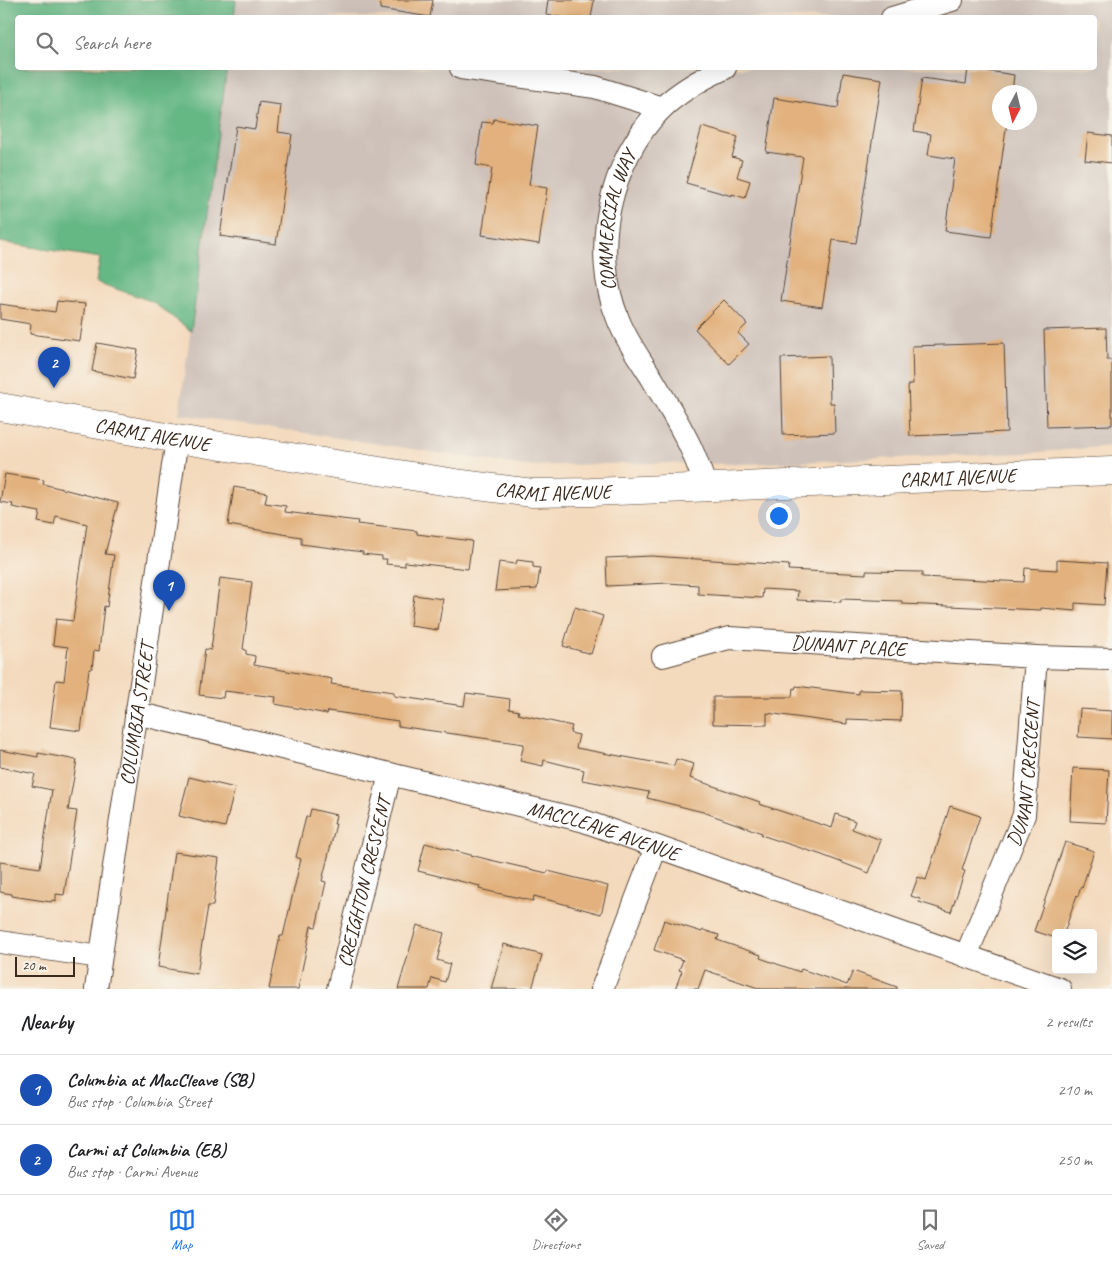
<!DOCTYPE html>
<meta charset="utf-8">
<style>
body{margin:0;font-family:Caveat,sans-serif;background:#f2f2f2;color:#202124}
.controls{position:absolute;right:15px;bottom:15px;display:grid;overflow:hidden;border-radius:5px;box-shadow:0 5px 20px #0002}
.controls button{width:45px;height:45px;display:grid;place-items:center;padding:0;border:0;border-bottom:1px solid #e0e0e0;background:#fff;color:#202124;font:25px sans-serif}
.compass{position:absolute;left:992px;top:85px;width:45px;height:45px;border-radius:50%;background:#fff;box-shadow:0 5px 20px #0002;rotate:187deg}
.scale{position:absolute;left:15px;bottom:12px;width:60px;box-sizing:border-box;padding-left:5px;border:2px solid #3b2a1e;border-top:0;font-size:14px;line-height:18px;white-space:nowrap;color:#3b2a1e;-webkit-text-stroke:4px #f7f3e8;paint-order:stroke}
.you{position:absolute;left:778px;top:515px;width:18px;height:18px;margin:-12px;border:4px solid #fff;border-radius:50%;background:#1a73e8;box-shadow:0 0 0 8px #1a73e833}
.badge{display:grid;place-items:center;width:32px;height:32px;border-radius:50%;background:#1a73e8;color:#fff;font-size:16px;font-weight:700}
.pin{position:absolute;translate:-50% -41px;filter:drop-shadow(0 1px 2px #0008)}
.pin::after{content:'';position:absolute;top:26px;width:18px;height:15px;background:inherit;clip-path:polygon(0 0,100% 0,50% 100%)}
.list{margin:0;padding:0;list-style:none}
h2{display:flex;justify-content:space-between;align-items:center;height:65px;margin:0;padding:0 20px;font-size:21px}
h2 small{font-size:16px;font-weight:400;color:#757577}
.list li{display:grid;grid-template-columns:32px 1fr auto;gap:15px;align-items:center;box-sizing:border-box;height:70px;padding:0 20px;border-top:1px solid #e0e0e0}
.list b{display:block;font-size:19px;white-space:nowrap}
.list p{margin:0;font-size:16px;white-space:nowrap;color:#757577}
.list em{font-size:16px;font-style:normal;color:#757577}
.icon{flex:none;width:28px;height:28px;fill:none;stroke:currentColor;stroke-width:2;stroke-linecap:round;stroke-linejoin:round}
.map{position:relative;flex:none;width:1112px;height:989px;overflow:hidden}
.search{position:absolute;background:#fff;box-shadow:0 5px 20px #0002;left:15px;right:15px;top:15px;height:55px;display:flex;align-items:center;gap:12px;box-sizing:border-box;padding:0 18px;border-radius:5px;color:#757577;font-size:19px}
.sheet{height:205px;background:#fff}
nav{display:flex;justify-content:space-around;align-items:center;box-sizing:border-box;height:70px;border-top:1px solid #e0e0e0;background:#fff;font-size:14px;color:#757577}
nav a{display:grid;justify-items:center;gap:2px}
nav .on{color:#1a73e8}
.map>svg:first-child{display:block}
.industrial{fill:#cec1b9;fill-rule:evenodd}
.forest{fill:#65b784;stroke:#507051}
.building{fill:#e2b17d}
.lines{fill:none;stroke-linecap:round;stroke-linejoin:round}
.street-casing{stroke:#574436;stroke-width:24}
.secondary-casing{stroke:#574436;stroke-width:29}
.street{stroke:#fff;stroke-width:22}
.secondary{stroke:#fff;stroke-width:28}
.labels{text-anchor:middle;stroke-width:4;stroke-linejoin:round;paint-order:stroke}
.street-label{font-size:20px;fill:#3b2a1e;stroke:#f7f3e8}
</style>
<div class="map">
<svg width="1112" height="989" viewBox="0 0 1112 989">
<rect width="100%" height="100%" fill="#f7f3e8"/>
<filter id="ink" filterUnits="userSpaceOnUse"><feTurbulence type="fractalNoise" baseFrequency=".02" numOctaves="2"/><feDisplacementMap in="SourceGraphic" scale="10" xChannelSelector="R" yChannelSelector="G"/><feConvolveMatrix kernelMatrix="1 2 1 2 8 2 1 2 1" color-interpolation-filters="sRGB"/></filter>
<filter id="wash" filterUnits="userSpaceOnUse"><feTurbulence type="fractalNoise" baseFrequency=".0096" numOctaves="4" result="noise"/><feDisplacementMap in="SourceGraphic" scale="20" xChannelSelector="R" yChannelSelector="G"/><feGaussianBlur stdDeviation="1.12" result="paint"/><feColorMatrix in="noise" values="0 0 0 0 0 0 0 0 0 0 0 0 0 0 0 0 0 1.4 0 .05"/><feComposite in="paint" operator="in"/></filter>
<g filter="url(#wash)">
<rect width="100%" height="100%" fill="#f4dabd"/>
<path class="industrial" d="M236 0H1112V446L1029 453 743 464 640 463 525 466 179 414 227 68H1094V18L234 17ZM1000 92H1030V122H1000Z"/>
<path class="forest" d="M0 0H236L234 17 18 18V68H227L191 331 151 301 96 282 100 258 0 242Z"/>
<g id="blocks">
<path class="building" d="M381 0H433L430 17 380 9Z
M548 0H594L591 18H567L546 15Z
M968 68H989L988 71 1014 75 1012 92H1000V122H1007L991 237 945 231 955 159 928 155 931 134 914 131 922 78 966 84Z
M843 73 882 79 856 243 833 240 822 307 781 301 803 157 766 152 774 98 838 108Z
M259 102 281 105 278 132 292 134 276 244 220 236 236 126 255 129Z
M494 119 538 126 529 185 547 188 539 244 482 235 492 168 476 165 482 122 493 123Z
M702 127 738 137 732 157 742 160 737 177 750 181 745 198 732 194V196L686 183Z
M1088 133 1112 136V163L1085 160Z
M724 300 747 324 738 333 749 344 729 364 695 329Z
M57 301 85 304 80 341 30 334 31 324 0 319V304L55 312Z
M1106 328 1107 360H1112V425L1047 427 1044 330Z
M97 343 138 350 133 379 92 371Z
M1004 343 1007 432 910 436 908 384H913L912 346Z
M829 356 830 403H834L835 433 783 435 781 358Z
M5 474 44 480 43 484 118 503 105 554 114 555 107 607 104 606 99 651 94 650 92 669H89L81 731 50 727 56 680 64 681 68 647 53 645 56 619 73 621 87 524 56 516 54 525 38 522 40 512 12 507 13 504 0 502Z
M234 487 267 493 265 503 286 506 285 512 358 521 357 524 417 531V534L472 541 468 569 405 562V566L386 564 387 559H382V556L362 554 363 552 301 544V537L228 525Z
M651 556 789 565 788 570 866 574V571L922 572V577L1024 582 1025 568 1057 570V560L1107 563 1104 605 1075 603V611L1041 608V610L902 604V601L841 599V602L797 600 798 591 763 589 762 598 698 594V585L668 583 607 586 606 558Z
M517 560 533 562V567L540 568 537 589 495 591 499 562 516 564Z
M220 578 252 582 243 649 246 650V654L255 656 254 665 332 679 331 684 394 692V696L464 706 466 693 510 699 509 709 519 711 518 714 572 726 570 733 579 735 576 748 674 766 676 759 694 764 690 778 760 802 759 804 832 828 836 814 855 821 852 829 881 840 869 873 822 855 761 835 762 833 703 812 647 798 649 792 582 780 584 770 544 760 543 766 520 761 524 744 398 726V721L328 711 327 714 275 704 276 697 224 691 223 698 199 695 205 649 211 650Z
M414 595 443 599 438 630 410 626Z
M575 607 603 616 591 654 563 646Z
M796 686 859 694V690L902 691 901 721 847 719V724L767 713V725L713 724V697H792L793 688 795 689Z
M1080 709 1112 711V739L1078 737Z
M0 750 38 757V753L77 760 68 810 77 811 64 895 56 894V901L52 900 51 902 12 896V894L0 892V862L40 868 52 790 32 786 35 774 0 767Z
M1073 768 1109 770 1106 823 1070 821Z
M189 777 235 788 225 827 179 816Z
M950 806 980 816 962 870 965 871 951 912 919 902 920 899 911 896 918 877 926 880Z
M311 809 336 815 334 824H336L322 881 326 882 319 914 316 927 311 926 298 989H269L280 936H283L301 859 296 857 306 817H309Z
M1065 842 1094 851 1082 888 1081 887 1078 896 1077 895 1064 933H1056V938L1034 931Z
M425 843 486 859 547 873 548 871 608 886 601 914 534 896 533 901 479 889 480 886 418 871Z
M174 852 219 858 213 906H208L197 974 158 967Z
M664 920 702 932 703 930 719 935 717 940 761 955 760 958 800 972 801 969 847 985 853 971 897 987V989H761L705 970 698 989H675L682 971 679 970 683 960 654 950Z
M417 925 444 933 437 960 450 964 445 982 432 978 429 989H398Z
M504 944 542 955 532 989H491Z"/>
</g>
</g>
<g filter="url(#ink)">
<use href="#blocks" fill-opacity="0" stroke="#574436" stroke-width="1"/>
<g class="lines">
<defs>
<g id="street">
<path d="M892 18 952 0"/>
<path d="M461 68 595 87 662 108"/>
<path id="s1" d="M706 486C700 472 696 458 689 444 678 421 663 397 650 375 638 356 626 340 618 319 590 251 609 160 662 108 680 91 703 78 725 68"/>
<path id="s2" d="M663 656 729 638 1036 657 1112 659"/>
<path id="s3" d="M136 713 581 820 1060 989"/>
<path d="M0 942 100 957"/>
<path id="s4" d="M966 956 1024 815 1036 657"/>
<path id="s5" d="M96 989 177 439"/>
<path id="s6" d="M338 989 390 774"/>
<path d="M602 989 656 847"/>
</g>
<g id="secondary">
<path id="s7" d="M0 407 177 439 462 484 533 493 591 492 1112 471"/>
</g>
</defs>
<use href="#street" class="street-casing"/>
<use href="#secondary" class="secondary-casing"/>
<use href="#street" class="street"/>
<use href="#secondary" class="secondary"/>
</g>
</g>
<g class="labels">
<g class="street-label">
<text dy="7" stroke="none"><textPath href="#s1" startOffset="291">COMMERCIAL WAY</textPath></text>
<text dy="7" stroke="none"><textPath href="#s7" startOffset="155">CARMI AVENUE</textPath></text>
<text dy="7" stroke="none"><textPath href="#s7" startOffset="965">CARMI AVENUE</textPath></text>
<text dy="7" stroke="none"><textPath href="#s7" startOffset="560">CARMI AVENUE</textPath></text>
<text dy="7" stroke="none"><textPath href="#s2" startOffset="188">DUNANT PLACE</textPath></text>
<text dy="7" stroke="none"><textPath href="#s5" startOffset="278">COLUMBIA STREET</textPath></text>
<text dy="7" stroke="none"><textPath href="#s4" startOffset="194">DUNANT CRESCENT</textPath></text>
<text dy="7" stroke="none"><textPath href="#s3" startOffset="482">MACCLEAVE AVENUE</textPath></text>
<text dy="7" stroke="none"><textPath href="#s6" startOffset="110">CREIGHTON CRESCENT</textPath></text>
</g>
</g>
</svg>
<div class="controls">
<button><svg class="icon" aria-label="layers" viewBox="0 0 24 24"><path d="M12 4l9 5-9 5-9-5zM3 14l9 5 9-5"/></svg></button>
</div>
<svg class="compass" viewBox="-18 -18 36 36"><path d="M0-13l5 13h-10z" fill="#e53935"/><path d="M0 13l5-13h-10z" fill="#757577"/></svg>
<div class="scale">20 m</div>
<div class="you"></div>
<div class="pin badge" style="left:169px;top:611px;background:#1a4fb4">1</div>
<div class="pin badge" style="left:54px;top:388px;background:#1a4fb4">2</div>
<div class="search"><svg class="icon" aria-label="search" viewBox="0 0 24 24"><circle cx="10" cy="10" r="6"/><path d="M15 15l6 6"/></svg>Search here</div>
</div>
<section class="sheet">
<h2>Nearby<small>2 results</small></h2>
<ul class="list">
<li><span class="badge" style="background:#1a4fb4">1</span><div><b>Columbia at MacCleave (SB)</b><p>Bus stop · Columbia Street</p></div><em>210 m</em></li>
<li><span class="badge" style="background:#1a4fb4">2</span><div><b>Carmi at Columbia (EB)</b><p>Bus stop · Carmi Avenue</p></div><em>250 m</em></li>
</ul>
</section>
<nav>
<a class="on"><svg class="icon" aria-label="map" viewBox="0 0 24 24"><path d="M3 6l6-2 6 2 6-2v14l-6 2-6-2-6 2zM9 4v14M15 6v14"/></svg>Map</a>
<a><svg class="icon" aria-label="directions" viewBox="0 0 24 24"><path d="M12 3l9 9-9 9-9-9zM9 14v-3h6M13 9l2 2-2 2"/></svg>Directions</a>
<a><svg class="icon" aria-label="saved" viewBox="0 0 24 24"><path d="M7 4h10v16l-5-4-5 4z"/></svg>Saved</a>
</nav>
